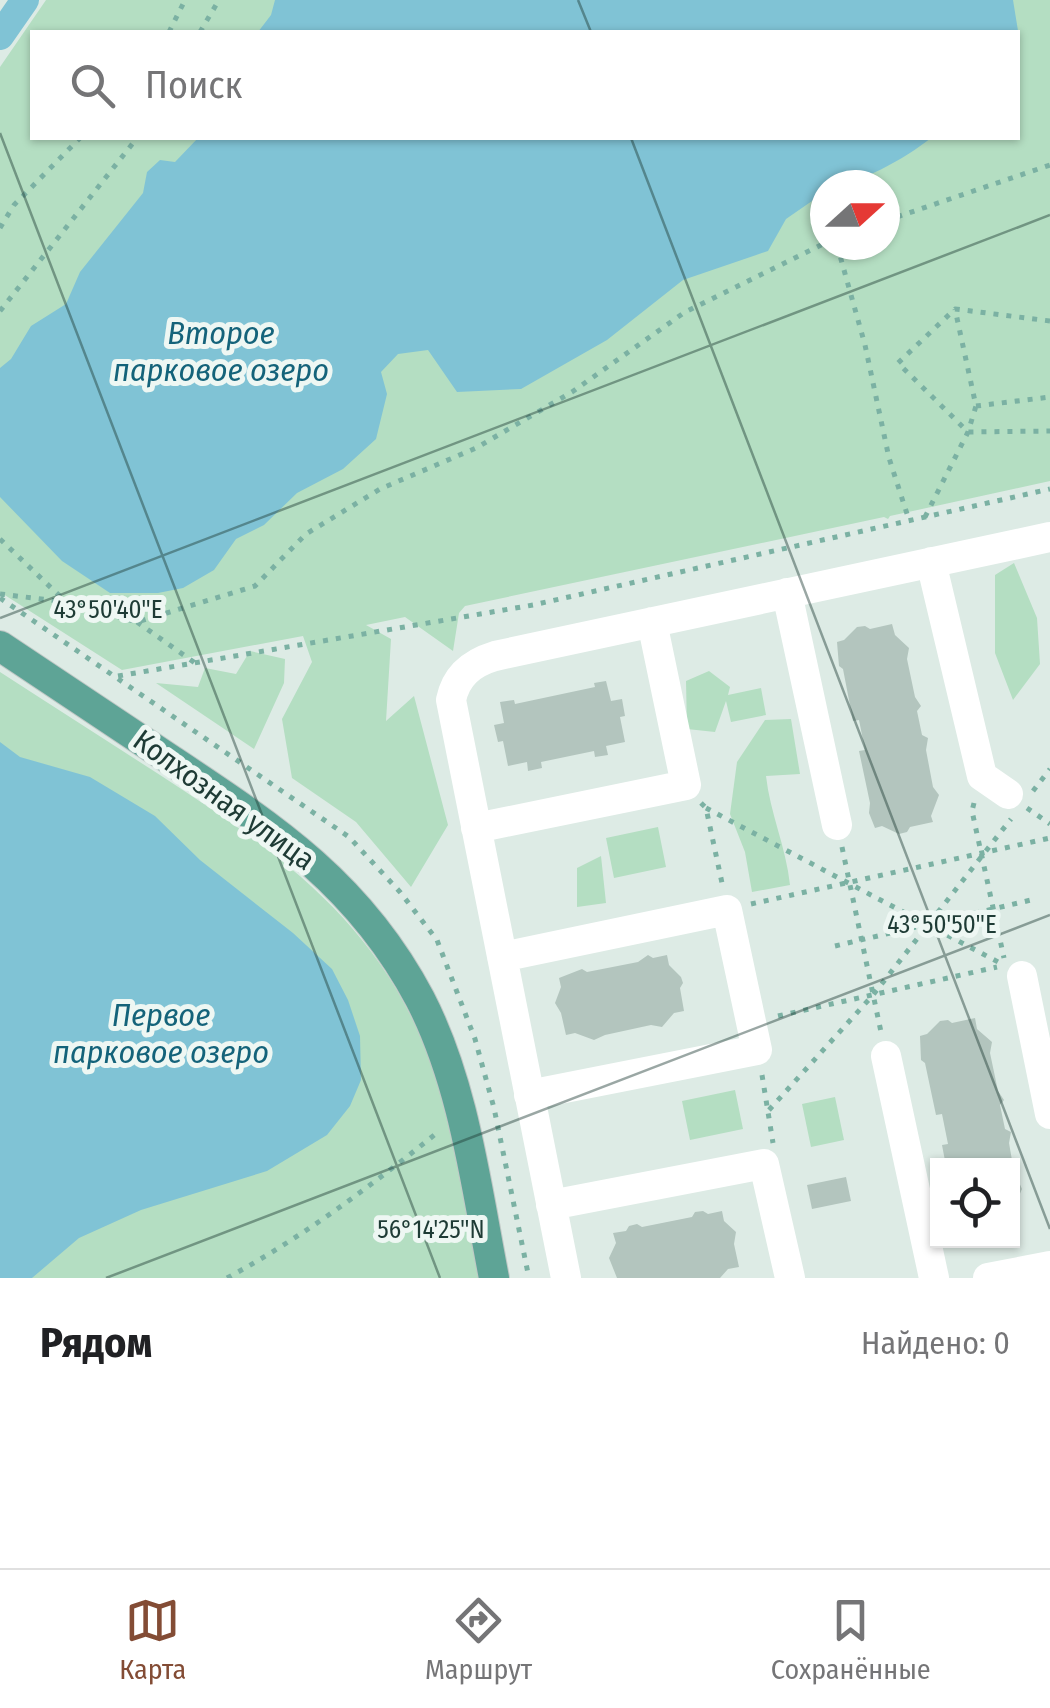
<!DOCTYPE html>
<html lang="ru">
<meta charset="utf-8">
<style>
body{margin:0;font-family:"Fira Sans Condensed",sans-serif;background:#f2f2f2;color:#202124}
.controls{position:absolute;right:30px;bottom:30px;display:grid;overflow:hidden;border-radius:0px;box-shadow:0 2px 8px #0004}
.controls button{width:90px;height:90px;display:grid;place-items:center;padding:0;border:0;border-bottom:2px solid #e0e0e0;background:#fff;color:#202124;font:50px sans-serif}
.compass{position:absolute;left:810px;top:170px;width:90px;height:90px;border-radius:50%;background:#fff;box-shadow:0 2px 8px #0004;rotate:69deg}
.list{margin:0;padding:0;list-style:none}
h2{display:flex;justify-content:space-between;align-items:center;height:130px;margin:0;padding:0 40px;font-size:42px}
h2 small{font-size:32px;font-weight:400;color:#757577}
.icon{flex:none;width:55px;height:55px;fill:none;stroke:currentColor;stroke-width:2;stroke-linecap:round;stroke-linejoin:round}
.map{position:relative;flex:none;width:1050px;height:1278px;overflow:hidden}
.search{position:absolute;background:#fff;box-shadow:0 2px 8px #0004;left:30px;right:30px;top:30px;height:110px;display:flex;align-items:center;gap:25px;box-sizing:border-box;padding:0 35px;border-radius:0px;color:#757577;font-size:38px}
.sheet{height:290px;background:#fff}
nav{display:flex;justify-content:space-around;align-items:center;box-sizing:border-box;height:140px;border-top:2px solid #e0e0e0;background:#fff;font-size:28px;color:#757577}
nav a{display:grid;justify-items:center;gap:5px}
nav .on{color:#834c35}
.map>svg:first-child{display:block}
.green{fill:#b4dec2;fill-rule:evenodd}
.water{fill:#80c3d5}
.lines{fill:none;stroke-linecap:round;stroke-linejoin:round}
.canal{stroke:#80c3d5;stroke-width:28}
.building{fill:#b3c5be}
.major-casing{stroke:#c0c8c6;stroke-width:32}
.path{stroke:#7bb1a3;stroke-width:5;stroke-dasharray:5 8;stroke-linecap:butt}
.minor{stroke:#fff;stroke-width:30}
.major{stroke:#5ea496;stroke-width:30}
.ticks{fill:none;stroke:#1e3b35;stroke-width:2.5;stroke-opacity:0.45}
.labels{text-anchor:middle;stroke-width:10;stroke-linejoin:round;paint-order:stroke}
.street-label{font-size:30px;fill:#1e3b35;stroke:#eef7f3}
.water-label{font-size:32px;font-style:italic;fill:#14637a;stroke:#eef7f3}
.ticks-label{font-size:25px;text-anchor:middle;fill:#1e3b35;stroke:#eef7f3;stroke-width:10;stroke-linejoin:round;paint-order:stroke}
</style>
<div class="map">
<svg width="1050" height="1278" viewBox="0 0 1050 1278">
<rect width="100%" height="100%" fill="#ddebe5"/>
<path class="green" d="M46 0H1050V481L890 516 888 519 884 517 465 606 459 613 453 651 405 617 366 625 391 639 386 721 414 696 448 825 411 887 356 822 292 778 282 719 312 662 303 636 122 670 0 592V67ZM32 32H1018V138H32ZM825 185H885V245H825Z
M1014 563 1037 618 1040 664 1013 700 995 653V575Z
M250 651 285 659 284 683 254 749 156 683 198 687 205 668 236 674Z
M709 671 730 687 728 695 761 688 766 715 731 722 726 701 715 732 687 729 686 681Z
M0 672C53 706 107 741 160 775 272 848 374 918 425 1048 453 1121 463 1202 479 1278H0Z
M791 719 800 774 766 776C770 813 786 847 790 885L752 892 745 852 730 814 737 762 765 720Z
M658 827 666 867 614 878 606 838Z
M601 856 606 903 577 907V868Z
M735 1090 743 1129 690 1140 682 1101Z
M835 1097 844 1140 811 1147 802 1104Z"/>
<path class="water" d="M275 0H1013L1020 43 1018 57V32H258L271 15Z
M198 138H931C904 159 860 185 825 185V192L786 219 768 251 683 280 607 340 521 389 457 392 428 350 398 354 381 372 387 394 376 439 343 469 297 493 264 525 236 539 214 570 183 588 158 593H110L62 561 0 497V368L11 359 31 326 66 304 80 272 143 193 147 172 160 160 175 162Z
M0 742 20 757 90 777 155 816 200 860 293 933 332 969 348 1000 360 1036 361 1080 350 1106 327 1135 267 1171 141 1210 79 1238 32 1278H0Z"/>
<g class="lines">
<path class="canal" d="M0 36 25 0"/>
</g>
<path class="building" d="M892 624 895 635 909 648 907 659 915 697 921 706 917 711 922 735 928 738 926 750 933 787 939 795 931 816 933 822 910 827 907 832 899 834 882 826 875 828 869 813 870 803 859 751 865 750 859 720 853 721 843 669 839 666 837 642 844 640 857 627 865 626 870 629Z
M606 681 611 701 622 699 625 716 620 717 625 742 606 746 608 755 595 757 594 751 541 762 542 768 528 771 527 762 508 766 503 741 498 742 494 725 504 723 500 702 514 700 515 704 595 687 594 683Z
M648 955 653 958 667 955 669 965 681 977 683 983 680 988 684 1011 674 1013 662 1027 651 1025 605 1035 594 1040 575 1033 566 1035 561 1013 555 1003 561 987 559 978 582 969 587 972 638 962Z
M975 1018 977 1029 992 1042 990 1053 998 1091 1004 1100 1000 1105 1005 1129 1011 1132 1009 1143 1013 1166H946L942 1145 948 1144 942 1114 936 1115 925 1063 921 1060 920 1036 927 1034 940 1021 948 1020 952 1023Z
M1014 1171 1022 1189 1012 1212V1172Z
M846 1177 851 1201 812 1209 807 1185Z
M703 1211 708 1214 722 1211 724 1221 736 1232 734 1244 739 1267 728 1269 720 1278H617L609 1258 616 1243 613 1233 626 1231 629 1226 637 1224 642 1227 692 1217 695 1212Z"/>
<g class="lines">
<defs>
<path id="major" d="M0 646C57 684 114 722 171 760 275 829 360 885 420 999 464 1084 476 1186 494 1278"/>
</defs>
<use href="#major" class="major-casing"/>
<path class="path" d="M169 32 185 0
M200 32 219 0
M885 221 1050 165
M0 228 14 205 80 138
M837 245 865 345 889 458 909 520
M0 311 137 138
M1050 321 955 309 898 363 968 432 1050 431
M976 406 1050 397
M925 517 968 432 976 406 955 309
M0 539 66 602 137 622 255 586 306 534 380 489 476 448 572 392 685 312 825 243
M0 594 66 602
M0 598 349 837 400 892 437 940 475 1039 494 1108 529 1278
M137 622 195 663
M118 676 533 605 1050 489
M1033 791 1050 769
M701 803 706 808 722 883
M974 803 972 811 1004 958
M706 808 1000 963
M1027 808 1050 824
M842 847 881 1032
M751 904 1050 838
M835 946 1031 900
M778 1016 997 967
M762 1075 773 1143
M769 1110 873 995 1011 819
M227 1278C303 1237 371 1186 438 1132"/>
<path class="minor" d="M931 562 982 776 1008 794
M787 593 837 825
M476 828 686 785 652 622
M502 957 727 910 757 1050 529 1095
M1022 976 1050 1114
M886 1056 934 1278
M551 1205 764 1164 790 1278
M566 1278 451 700C456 675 472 663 495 656L1050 537
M988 1278 1050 1266"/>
<use href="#major" class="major"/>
</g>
<path class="ticks" d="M578 0 591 32M0 133 440 1278M631 138 1050 1229M0 618 1050 215M106 1278 1050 915"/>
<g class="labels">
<g class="street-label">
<text transform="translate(224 800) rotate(36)" y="10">Колхозная улица</text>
</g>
<g class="water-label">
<text x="221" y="344">Второе<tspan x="221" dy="37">парковое озеро</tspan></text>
<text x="161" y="1026">Первое<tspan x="161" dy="37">парковое озеро</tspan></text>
</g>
</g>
<g class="ticks-label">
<text x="108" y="618">43°50'40"E</text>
<text x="942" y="933">43°50'50"E</text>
<text x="431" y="1238">56°14'25"N</text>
</g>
</svg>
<div class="controls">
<button><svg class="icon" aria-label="locate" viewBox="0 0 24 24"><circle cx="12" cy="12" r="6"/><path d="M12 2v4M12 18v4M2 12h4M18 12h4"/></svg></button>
</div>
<svg class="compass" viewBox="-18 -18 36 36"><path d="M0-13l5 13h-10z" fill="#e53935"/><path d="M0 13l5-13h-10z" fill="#757577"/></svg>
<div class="search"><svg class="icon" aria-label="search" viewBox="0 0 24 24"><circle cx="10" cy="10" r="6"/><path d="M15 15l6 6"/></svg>Поиск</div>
</div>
<section class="sheet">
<h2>Рядом<small>Найдено: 0</small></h2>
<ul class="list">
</ul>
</section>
<nav>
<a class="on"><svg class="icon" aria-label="map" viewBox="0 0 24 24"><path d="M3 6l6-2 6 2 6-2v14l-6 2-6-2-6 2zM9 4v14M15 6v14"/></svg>Карта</a>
<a><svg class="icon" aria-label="directions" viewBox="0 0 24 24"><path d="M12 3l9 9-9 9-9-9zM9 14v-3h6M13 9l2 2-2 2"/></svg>Маршрут</a>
<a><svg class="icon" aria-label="saved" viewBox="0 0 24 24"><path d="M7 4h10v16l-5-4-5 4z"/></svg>Сохранённые</a>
</nav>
